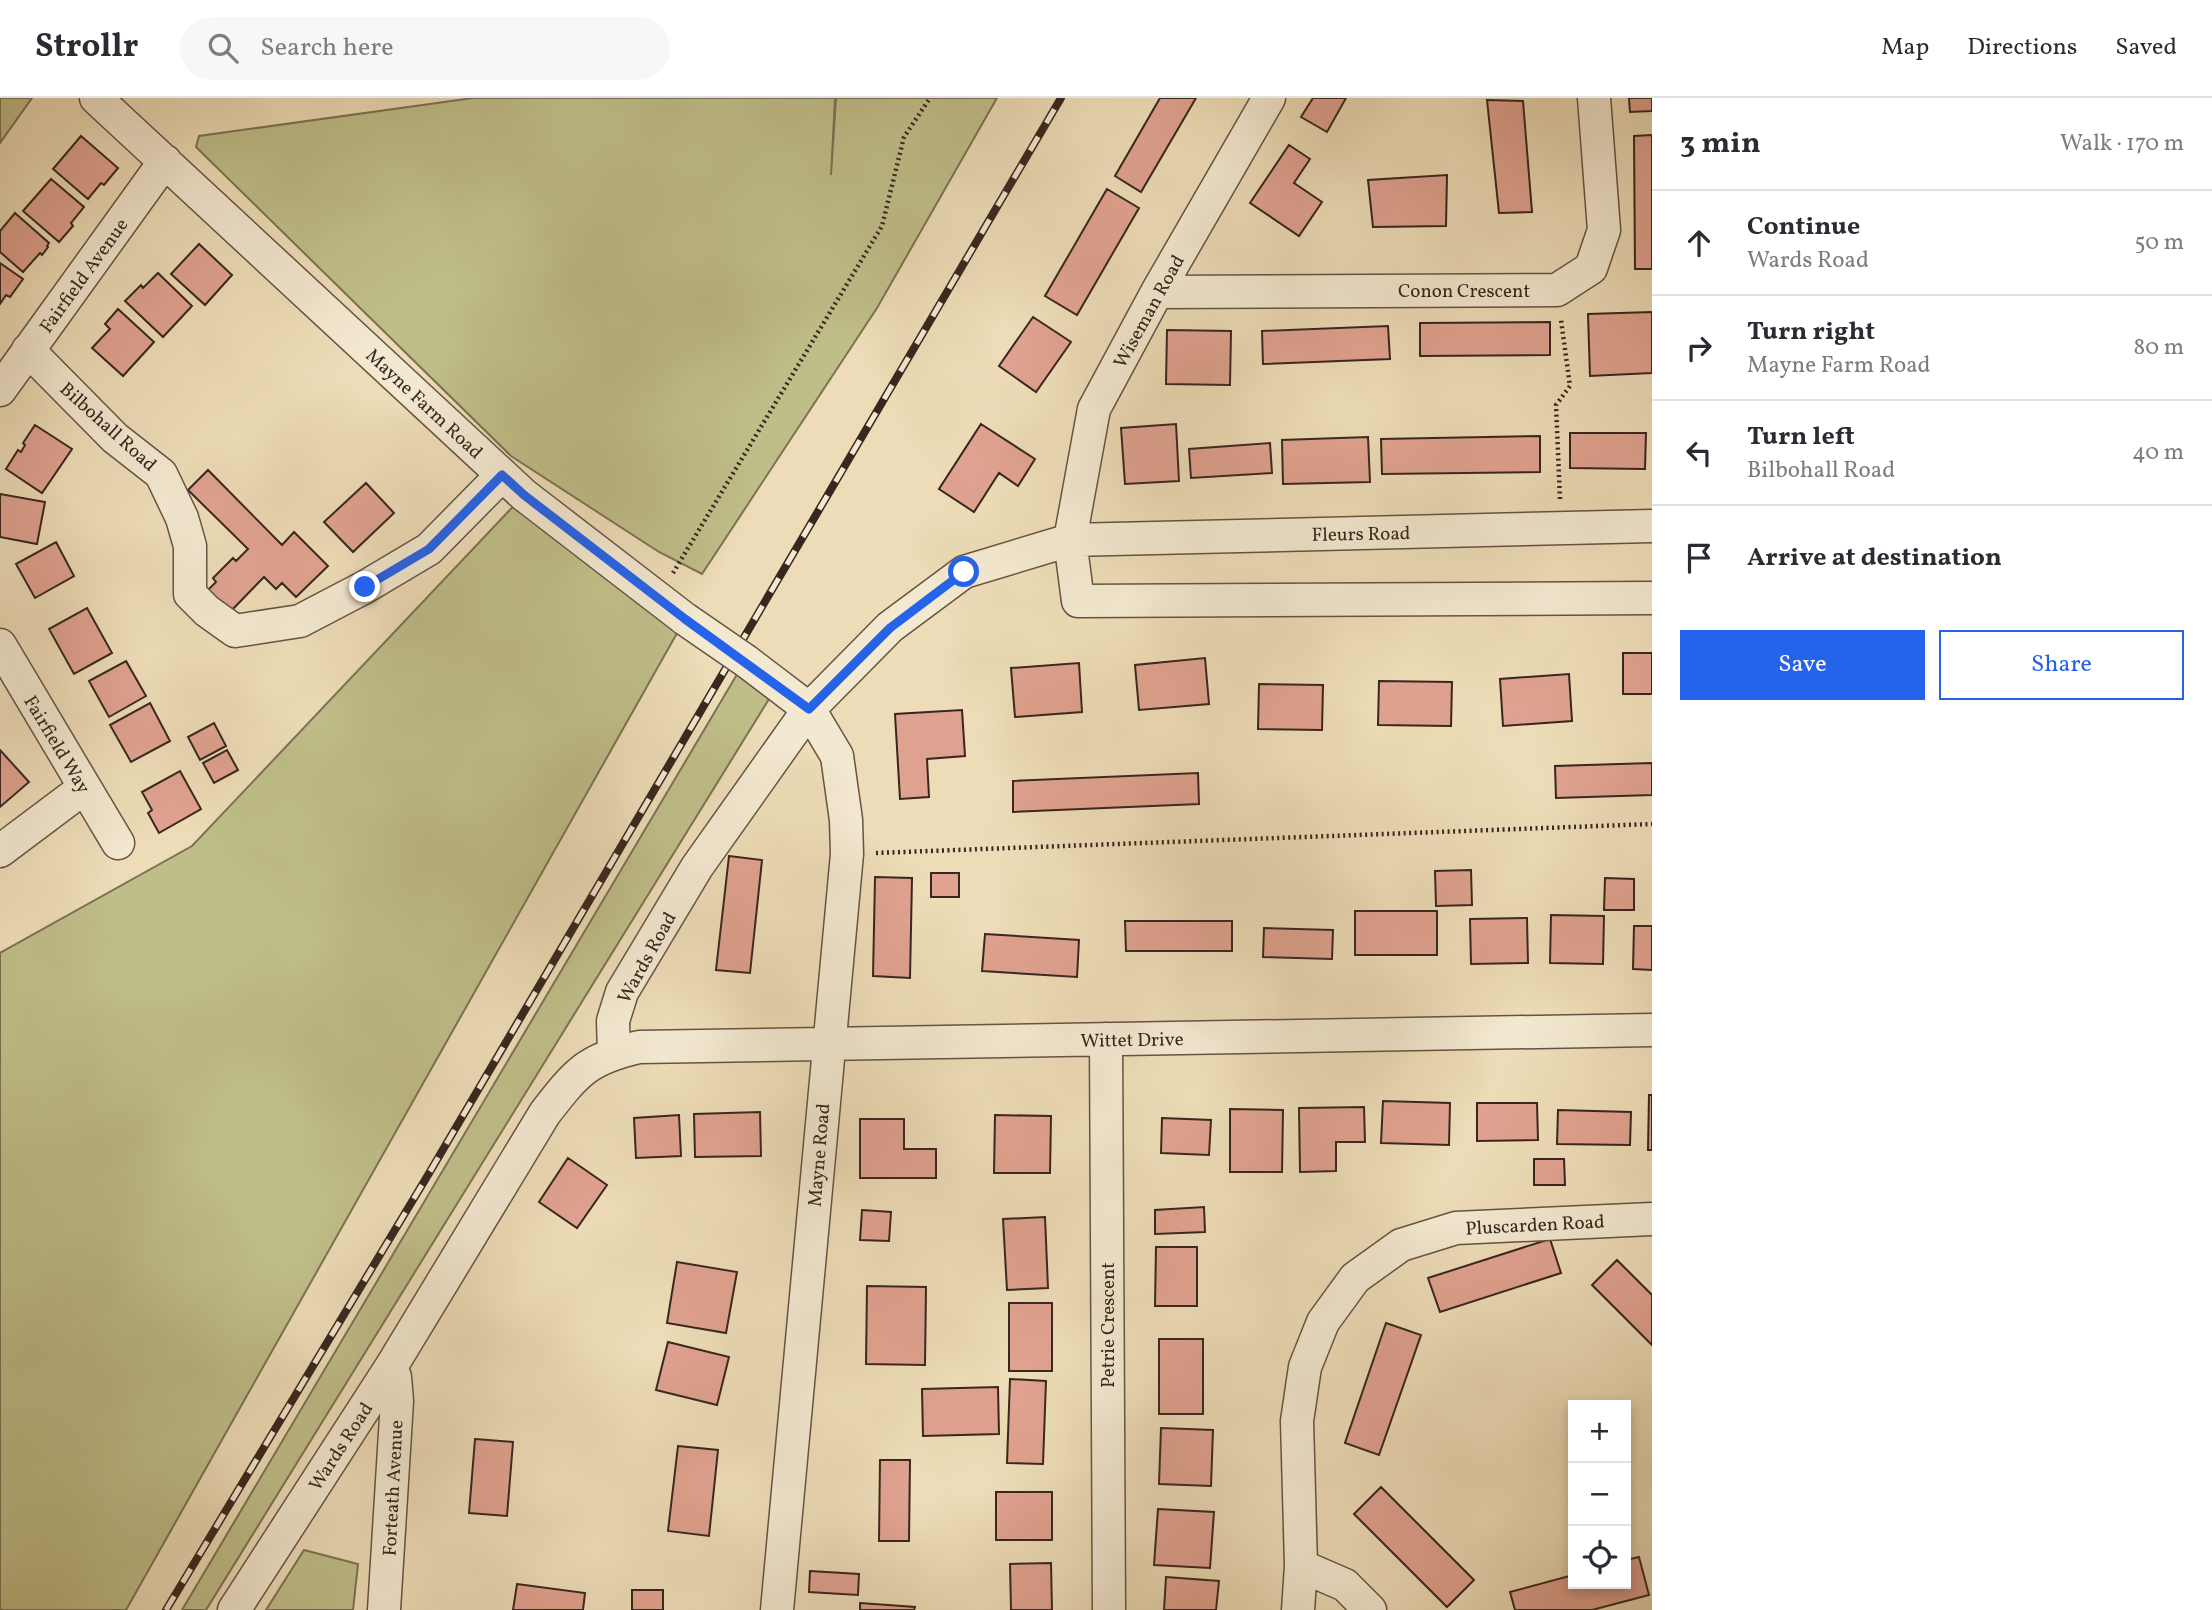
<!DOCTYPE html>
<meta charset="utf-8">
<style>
body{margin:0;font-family:Vollkorn,serif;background:#f7f7f7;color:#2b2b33}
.controls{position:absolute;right:21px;bottom:21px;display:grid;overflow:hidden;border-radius:0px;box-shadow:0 4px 10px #0003}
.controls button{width:63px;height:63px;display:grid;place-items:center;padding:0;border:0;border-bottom:2px solid #e1e1e2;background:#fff;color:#2b2b33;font:35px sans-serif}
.stop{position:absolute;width:21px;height:21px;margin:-16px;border:5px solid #2563eb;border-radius:50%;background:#fff}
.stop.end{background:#2563eb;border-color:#fff;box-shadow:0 2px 7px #0008}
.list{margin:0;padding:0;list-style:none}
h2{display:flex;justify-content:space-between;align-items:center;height:91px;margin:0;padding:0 28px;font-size:30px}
h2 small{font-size:23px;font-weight:400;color:#7c7c81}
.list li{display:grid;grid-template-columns:46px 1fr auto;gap:21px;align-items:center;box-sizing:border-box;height:105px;padding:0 28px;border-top:2px solid #e1e1e2}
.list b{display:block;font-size:26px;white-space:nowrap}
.list p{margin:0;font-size:23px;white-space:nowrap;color:#7c7c81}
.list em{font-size:23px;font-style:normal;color:#7c7c81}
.actions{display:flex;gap:14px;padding:21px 28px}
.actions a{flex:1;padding:16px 0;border:2px solid #2563eb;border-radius:0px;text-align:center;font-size:24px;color:#2563eb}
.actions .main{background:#2563eb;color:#fff}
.icon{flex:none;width:38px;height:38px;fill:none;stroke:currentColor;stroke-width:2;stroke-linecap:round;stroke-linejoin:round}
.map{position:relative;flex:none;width:1652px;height:1512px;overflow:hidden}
header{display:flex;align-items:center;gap:42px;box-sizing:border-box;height:98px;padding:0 35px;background:#fff;border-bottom:2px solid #e1e1e2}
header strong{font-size:33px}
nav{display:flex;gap:38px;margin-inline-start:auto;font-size:24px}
.search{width:490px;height:63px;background:#f7f7f7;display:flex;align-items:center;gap:18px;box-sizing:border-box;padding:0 24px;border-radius:38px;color:#7c7c81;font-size:26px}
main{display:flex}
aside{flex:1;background:#fff}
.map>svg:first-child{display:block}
.green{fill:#bfbe89;stroke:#7b7254;stroke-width:2}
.building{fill:#e0a290;stroke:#37271e;stroke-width:2}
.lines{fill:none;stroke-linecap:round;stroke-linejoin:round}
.minor-casing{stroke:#645444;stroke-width:35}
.path{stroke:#37271e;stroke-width:4.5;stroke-dasharray:2 3.5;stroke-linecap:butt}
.minor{stroke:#f3e8d0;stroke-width:32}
.rail-casing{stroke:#37271e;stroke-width:8}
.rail{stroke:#f3e8d0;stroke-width:5;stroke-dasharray:16;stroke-linecap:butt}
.minor-bridge-casing{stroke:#645444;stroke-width:35;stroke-linecap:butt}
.minor-bridge{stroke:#f3e8d0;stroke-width:32}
.route{stroke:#2563eb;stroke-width:9}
.labels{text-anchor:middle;stroke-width:6;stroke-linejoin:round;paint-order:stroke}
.street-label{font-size:19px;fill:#37271e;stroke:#f3e8d0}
</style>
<header>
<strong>Strollr</strong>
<div class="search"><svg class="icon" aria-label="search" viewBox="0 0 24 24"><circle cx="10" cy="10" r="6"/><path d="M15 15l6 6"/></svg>Search here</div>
<nav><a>Map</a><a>Directions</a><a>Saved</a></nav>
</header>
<main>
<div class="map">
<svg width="1652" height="1512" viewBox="0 0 1652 1512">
<rect width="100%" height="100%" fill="#eddcb7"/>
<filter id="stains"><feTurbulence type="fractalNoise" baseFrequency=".00286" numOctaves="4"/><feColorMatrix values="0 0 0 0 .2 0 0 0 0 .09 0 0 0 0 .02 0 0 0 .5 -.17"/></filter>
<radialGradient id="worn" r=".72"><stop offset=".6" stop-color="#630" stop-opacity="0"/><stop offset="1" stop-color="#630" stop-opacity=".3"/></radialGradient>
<path class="green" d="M0 0H32L0 45Z
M473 0H835L831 77 836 0H997L877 210 702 476 659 454 511 358 196 49 199 38Z
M524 397 685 521 126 1512H0V855L192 748Z
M742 568 774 593 206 1512H182Z
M304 1452 358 1466 353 1512H266Z"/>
<path class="building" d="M1160 0H1196L1141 94 1115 78Z
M1313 0H1346L1327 34 1301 19Z
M1629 0H1652V13L1630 14Z
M1487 2 1523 3 1532 114 1499 115Z
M1652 37V171H1635L1634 38Z
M81 38 118 70 104 87 101 85 88 101 53 71Z
M1289 47 1310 61 1294 85 1322 104 1299 138 1250 105Z
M1447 77 1446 128 1373 129 1368 82Z
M51 81 84 109 71 125 73 128 59 144 23 113Z
M1107 91 1139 110 1077 217 1045 198Z
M15 115 49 145 47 148 48 149 42 157 40 155 23 174 0 154V133Z
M199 146 232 177 205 207 171 176Z
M0 165 23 181 10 199 6 197 0 206Z
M158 175 192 208 163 239 125 203 141 187 143 190Z
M118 211 154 244 123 278 92 250 110 231 105 226Z
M1652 214V275L1590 278 1588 216Z
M1033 219 1071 244 1036 294 999 268Z
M1550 224V257L1420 258V225Z
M1388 228 1390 261 1263 266 1262 233Z
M1167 232 1231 233 1230 287 1166 286Z
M981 326 1035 361 1018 388 999 375 974 414 939 391Z
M1176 326 1179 383 1125 386 1121 330Z
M35 327 72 351 42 395 6 371 18 352 21 354 25 347 23 345Z
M1570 335H1646L1645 371 1570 370Z
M1540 338V374L1382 376 1381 341Z
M1368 339 1370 384 1283 386 1282 342Z
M1270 345 1272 375 1191 380 1189 351Z
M208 372 282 447 294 434 328 468 296 499 282 485 276 491 264 479 229 515 207 493 216 484 213 480 233 460 236 463 248 451 188 392Z
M366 385 394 415 353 454 324 424Z
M0 396 45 404 37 446 0 439Z
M56 444 74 478 35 500 16 466Z
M87 510 112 555 74 576 49 531Z
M1623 555H1652V596H1623Z
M1205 560 1209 606 1139 612 1135 567Z
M126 563 146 598 109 619 89 583Z
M1079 565 1082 614 1015 619 1011 570Z
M1569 576 1572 623 1503 628 1500 581Z
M1379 583 1452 584 1451 628 1378 627Z
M1259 586 1323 587 1322 632 1258 631Z
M150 605 170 643 131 664 110 627Z
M962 612 965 658 927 661 929 699 900 701 895 616Z
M214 625 226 648 200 662 188 639Z
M0 652 29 684 0 709Z
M227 652 238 672 214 685 203 665Z
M1652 665V697L1556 700 1555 668Z
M180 673 201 711 159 735 148 715 152 712 142 694Z
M1198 675 1199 706 1013 714V683Z
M729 758 762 762 750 875 716 872Z
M1471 772 1472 807 1436 808 1435 773Z
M931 775H959V799H931Z
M875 779 912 780 910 880 873 878Z
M1605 780 1634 781V812H1604Z
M1355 813H1437V857H1355Z
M1551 817 1604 818 1603 866 1550 865Z
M1527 820 1528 865 1471 866 1470 821Z
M1125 823H1232V853H1126Z
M1634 828H1652V872L1633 871Z
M1264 830 1333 832 1332 861 1263 859Z
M985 836 1079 842 1077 879 982 873Z
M1649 997H1652V1052H1648Z
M1383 1003 1450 1005 1449 1047 1381 1045Z
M1477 1005H1537L1538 1042 1477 1043Z
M1364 1009 1365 1044H1336V1073L1300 1074 1299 1010Z
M1230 1011 1283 1012 1282 1074H1230Z
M1558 1012 1631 1014 1630 1047 1557 1046Z
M760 1014 761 1058 695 1059 694 1016Z
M679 1017 681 1058 636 1060 634 1020Z
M995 1017 1051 1018 1050 1075H994Z
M1162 1020 1211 1022 1209 1057 1161 1055Z
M860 1021H904V1051H936V1080H860Z
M568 1060 607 1087 577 1130 539 1104Z
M1534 1061H1564L1565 1087H1534Z
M1204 1109 1205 1134 1155 1136V1112Z
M862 1112 891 1114 889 1143 860 1142Z
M1045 1119 1048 1190 1007 1192 1003 1121Z
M1550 1141 1561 1175 1440 1214 1428 1180Z
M1156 1149H1197V1208H1155Z
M1617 1162 1652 1197V1247L1592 1187Z
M677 1164 737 1174 726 1235 667 1225Z
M867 1188 926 1189 925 1267 866 1266Z
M1009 1205H1052V1273H1009Z
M1386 1225 1421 1237 1379 1357 1345 1345Z
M1159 1241H1203V1316H1159Z
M668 1244 729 1259 717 1307 656 1292Z
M1010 1281 1046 1283 1043 1366 1007 1365Z
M998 1289 999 1336 923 1338 922 1291Z
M1161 1330 1213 1332 1211 1388 1159 1386Z
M475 1341 513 1344 507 1418 469 1415Z
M678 1348 718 1352 709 1438 668 1433Z
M880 1362H910L909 1443H879Z
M1381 1389 1474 1482 1447 1509 1354 1416Z
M996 1394H1052V1442H996Z
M1158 1411 1214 1414 1210 1470 1154 1467Z
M1639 1459 1649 1497 1592 1512H1515L1510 1494 1573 1477V1486H1626V1462Z
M1051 1465 1052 1512H1011L1010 1466Z
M810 1473 859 1476 858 1497 809 1494Z
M1166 1479 1219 1483 1216 1512H1164Z
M517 1486 585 1495 583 1512H513Z
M632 1492H663V1512H632Z
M860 1505 915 1509 914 1512H860Z"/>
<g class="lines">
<defs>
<path id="minor" d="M96 0 524 397 685 521
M1269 0 1157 194 1094 311 1070 442 1078 503 1652 500
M1157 194 1557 192 1591 170 1604 132 1594 0
M28 252 115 340 161 376 182 420 190 448V496L207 513 235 533 300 523 365 489 429 451 502 377
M0 292 165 63
M0 547 118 745
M746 563 809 611 837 658 846 722 847 756 777 1512
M0 753 84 690
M1106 941 1109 1512
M614 955 613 923 622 894 697 769 809 611 890 529 964 474 1070 442 1652 428
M234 1512 391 1269 545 1015C577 974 587 961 639 949L1652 932
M384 1512 397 1303 395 1279 391 1269
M1298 1512 1301 1468
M1370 1512 1345 1487 1301 1468 1297 1323 1305 1269 1323 1224 1355 1180 1401 1147 1456 1130 1652 1121"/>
</defs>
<use href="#minor" class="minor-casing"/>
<path class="path" d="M1560 401 1556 307 1570 288 1561 222
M673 475 882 128 904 39 930 0
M876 755 1652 726"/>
<use href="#minor" class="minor"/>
<defs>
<path id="rail" d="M166 1512 428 1077 1061 0"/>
</defs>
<use href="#rail" class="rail-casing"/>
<use href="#rail" class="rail"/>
<defs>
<path id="minor-bridge" d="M685 521 746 563"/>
</defs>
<use href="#minor-bridge" class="minor-bridge-casing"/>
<use href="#minor-bridge" class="minor-bridge"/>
</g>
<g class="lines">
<path class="route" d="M365 489 429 451 502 377 524 397 685 521 809 611 890 530 964 474"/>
</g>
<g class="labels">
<g class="street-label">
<text transform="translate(83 177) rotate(-54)" y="7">Fairfield Avenue</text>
<text x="1464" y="199">Conon Crescent</text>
<text transform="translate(1148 213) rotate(-61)" y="7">Wiseman Road</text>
<text transform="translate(425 305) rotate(43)" y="7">Mayne Farm Road</text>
<text transform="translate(109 328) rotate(42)" y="7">Bilbohall Road</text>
<text transform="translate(1361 435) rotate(-1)" y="7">Fleurs Road</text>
<text transform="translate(58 646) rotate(59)" y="7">Fairfield Way</text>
<text transform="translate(646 859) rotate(-61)" y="7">Wards Road</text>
<text transform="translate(1132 941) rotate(-1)" y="7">Wittet Drive</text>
<text transform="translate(818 1057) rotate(-85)" y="7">Mayne Road</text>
<text transform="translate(1535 1126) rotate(-3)" y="7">Pluscarden Road</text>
<text transform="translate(1107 1227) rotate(-90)" y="7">Petrie Crescent</text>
<text transform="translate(340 1348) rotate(-57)" y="7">Wards Road</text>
<text transform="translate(392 1390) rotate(-87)" y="7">Forteath Avenue</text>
</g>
</g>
<rect width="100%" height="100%" filter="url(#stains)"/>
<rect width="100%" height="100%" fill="url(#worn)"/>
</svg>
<div class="controls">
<button>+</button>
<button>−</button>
<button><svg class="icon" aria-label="locate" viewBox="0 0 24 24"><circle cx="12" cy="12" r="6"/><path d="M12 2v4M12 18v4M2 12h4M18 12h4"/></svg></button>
</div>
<div class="stop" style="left:964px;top:474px"></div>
<div class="stop end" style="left:365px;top:489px"></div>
</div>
<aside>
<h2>3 min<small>Walk · 170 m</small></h2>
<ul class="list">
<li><svg class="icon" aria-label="ahead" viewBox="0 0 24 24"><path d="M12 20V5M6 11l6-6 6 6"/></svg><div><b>Continue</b><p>Wards Road</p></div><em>50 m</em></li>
<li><svg class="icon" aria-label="right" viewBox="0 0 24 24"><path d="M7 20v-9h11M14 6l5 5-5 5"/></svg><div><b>Turn right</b><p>Mayne Farm Road</p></div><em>80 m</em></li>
<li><svg class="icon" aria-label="left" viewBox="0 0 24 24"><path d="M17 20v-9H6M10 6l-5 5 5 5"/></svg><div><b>Turn left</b><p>Bilbohall Road</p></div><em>40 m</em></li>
<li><svg class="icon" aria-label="arrive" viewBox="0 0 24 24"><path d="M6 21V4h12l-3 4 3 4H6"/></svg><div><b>Arrive at destination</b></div></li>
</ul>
<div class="actions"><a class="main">Save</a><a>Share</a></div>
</aside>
</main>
